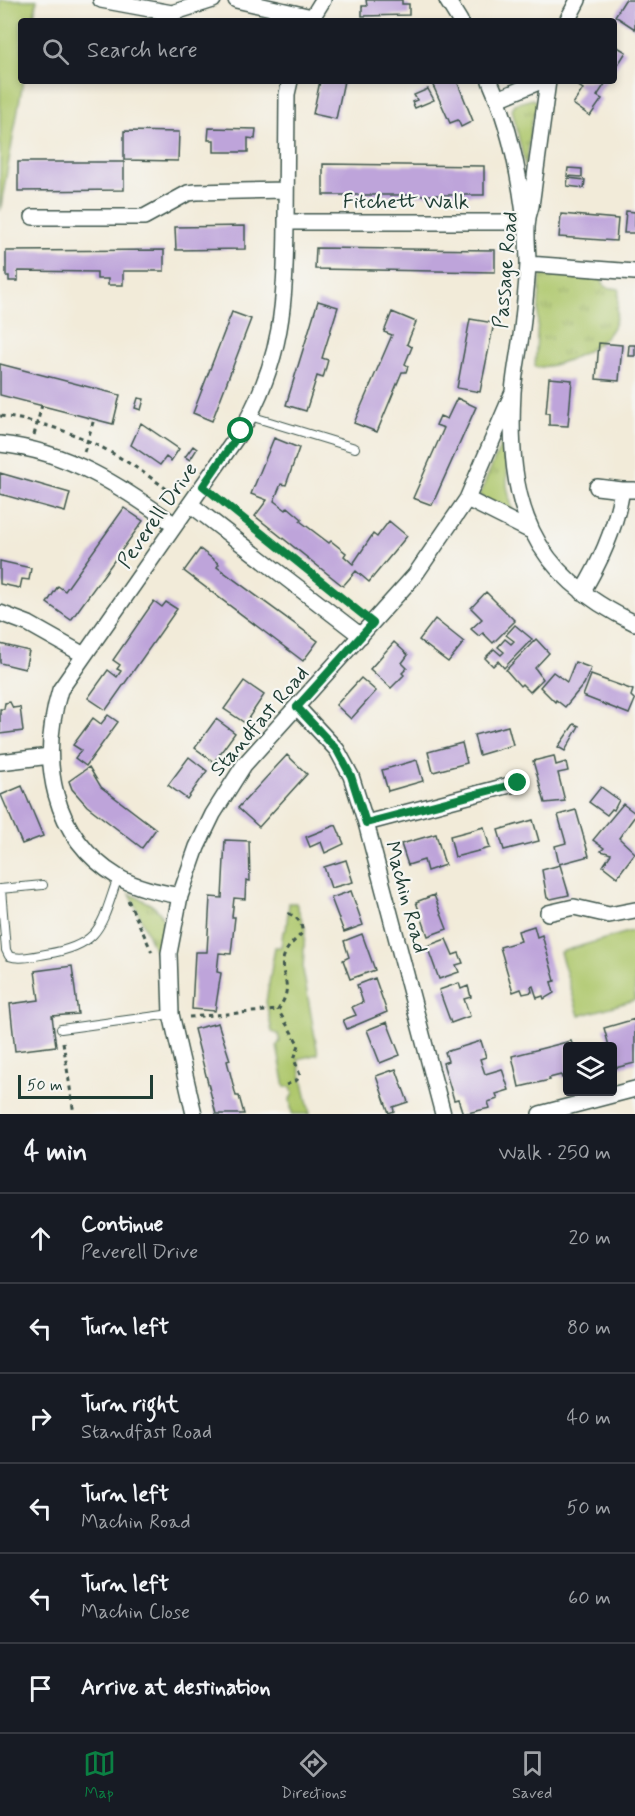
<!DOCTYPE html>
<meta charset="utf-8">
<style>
body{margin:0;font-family:Mynerve,sans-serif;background:#20242c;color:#f1f3f6}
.controls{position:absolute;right:18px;bottom:18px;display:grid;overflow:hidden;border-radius:6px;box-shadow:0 3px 9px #0003}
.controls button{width:54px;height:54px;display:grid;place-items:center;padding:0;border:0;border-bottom:2px solid #363941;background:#171b24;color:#f1f3f6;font:30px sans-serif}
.scale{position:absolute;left:18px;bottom:15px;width:135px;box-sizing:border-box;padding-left:6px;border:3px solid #1f3d34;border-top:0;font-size:16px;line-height:21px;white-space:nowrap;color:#1f3d34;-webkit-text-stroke:4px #f6f6f2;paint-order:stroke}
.stop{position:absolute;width:18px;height:18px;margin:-14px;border:4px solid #0b8043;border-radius:50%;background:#fff}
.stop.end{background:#0b8043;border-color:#fff;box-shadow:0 2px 6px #0008}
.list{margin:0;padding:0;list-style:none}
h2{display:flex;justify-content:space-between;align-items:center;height:78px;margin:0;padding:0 24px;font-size:26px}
h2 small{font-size:20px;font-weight:400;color:#9ea1a6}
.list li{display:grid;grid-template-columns:39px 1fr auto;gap:18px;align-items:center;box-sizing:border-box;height:90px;padding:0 24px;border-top:2px solid #363941}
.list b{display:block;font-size:22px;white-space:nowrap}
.list p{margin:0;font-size:20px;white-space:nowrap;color:#9ea1a6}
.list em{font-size:20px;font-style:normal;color:#9ea1a6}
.icon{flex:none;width:33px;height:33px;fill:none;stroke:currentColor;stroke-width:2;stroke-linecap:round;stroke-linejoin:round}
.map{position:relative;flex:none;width:635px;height:1114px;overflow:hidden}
.search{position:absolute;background:#171b24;box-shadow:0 3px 9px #0003;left:18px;right:18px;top:18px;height:66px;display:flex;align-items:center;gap:15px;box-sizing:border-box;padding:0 21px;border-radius:6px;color:#9ea1a6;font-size:22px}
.sheet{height:618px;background:#171b24}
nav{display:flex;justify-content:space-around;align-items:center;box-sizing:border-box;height:84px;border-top:2px solid #363941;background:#171b24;font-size:16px;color:#9ea1a6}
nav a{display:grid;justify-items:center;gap:3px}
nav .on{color:#0b8043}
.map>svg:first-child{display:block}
.grass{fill:url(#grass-tufts);stroke:#668250;stroke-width:1.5}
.park{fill:#aec76c;stroke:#668250;stroke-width:1.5}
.building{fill:#bea4da}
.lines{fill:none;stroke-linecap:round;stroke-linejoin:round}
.service-casing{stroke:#3f574d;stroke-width:10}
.minor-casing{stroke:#3f574d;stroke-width:18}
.path{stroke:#3f574d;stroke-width:3;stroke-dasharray:4.5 4.5;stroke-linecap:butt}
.service{stroke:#fff;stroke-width:8}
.minor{stroke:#fff;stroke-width:15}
.route{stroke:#0b8043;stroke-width:8}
.labels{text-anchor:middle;stroke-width:4.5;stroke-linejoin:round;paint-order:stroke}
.street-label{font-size:21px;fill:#1f3d34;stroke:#f6f6f2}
</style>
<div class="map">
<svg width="635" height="1114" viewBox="0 0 635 1114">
<defs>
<pattern id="grass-tufts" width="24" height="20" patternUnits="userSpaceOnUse" patternTransform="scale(1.5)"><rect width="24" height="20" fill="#aec76c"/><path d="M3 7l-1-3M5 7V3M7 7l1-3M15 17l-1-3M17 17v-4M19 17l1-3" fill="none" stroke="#8da35a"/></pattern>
</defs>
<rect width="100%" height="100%" fill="#f6f6f2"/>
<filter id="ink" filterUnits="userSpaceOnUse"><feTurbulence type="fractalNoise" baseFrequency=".0167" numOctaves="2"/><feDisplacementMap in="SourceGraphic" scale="12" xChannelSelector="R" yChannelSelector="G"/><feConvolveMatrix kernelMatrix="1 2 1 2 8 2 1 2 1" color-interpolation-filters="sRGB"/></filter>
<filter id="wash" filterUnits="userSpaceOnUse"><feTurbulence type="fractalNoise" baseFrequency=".008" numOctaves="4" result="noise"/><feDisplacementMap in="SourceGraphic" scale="24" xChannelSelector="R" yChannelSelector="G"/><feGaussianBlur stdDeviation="1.35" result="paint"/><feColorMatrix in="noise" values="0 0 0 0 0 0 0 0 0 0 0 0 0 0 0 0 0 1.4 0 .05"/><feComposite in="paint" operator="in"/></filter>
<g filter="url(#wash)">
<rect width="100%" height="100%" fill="#f2ebd9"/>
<path class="grass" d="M532 99 538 102 531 125 526 169 512 109 515 104Z
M541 271 600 274 605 287 619 289C618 299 618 312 615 322 607 347 559 368 535 367Z
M507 430V486L513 512 511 514 479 496Z
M130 894C172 912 164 918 159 960Z"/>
<path class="park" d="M0 0H37L33 21H21L23 81 0 211Z
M289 903H296L305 928 303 970 318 1054 298 1059 310 1114H292L290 1099 293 1094 291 1087H285L277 1046 280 1041 278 1034 272 1032 266 1002 275 947H281L283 932 286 930Z
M635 930V1000L579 1016 560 952Z"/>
<g id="blocks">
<path class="building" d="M366 0H402V4H409V15L362 16V6H367Z
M625 0H635V29L615 16Z
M614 45 626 52 614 71Z
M320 81H344L336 119 313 114Z
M431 81H457L473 121 461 127 458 120 450 123Z
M579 81H607L597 96 602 99 590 116 573 104 583 89 577 85Z
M428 89 434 100 415 108 412 102 417 100 414 95Z
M209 128 256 129 255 139 248 138V152H214V140H208Z
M124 131 179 132 178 161 124 160Z
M18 162H124V190L18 191Z
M323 164 484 166V195H323Z
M568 168 582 169V177L567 176Z
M568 178 585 180 584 188 567 186Z
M626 211 635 212V233H624Z
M561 214 618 219 616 241 559 237Z
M245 226V249L176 250 175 227Z
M316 248 495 250V272L315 269Z
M164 250V271H123V285H108V279H97V272L18 271V281H9V276H6V251Z
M318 301 338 307 322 358 328 360 323 378 317 376 306 411 286 405Z
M232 312 251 319 212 421 193 413Z
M392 312 416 322 407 344 412 347 405 364 408 366 406 372H402L377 432 354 423 392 335 384 332Z
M470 319 494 323 480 392 457 388Z
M599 343 622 345 619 381 596 379Z
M629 345H635V356H628Z
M0 364 120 395 113 424 0 395Z
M549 378 572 380 568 426 549 425V413H546Z
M138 398 144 399 141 410 135 408Z
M457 398 476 407 432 505 413 498 444 428 436 425 440 416 447 419Z
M141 423 179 449 171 461 166 457 160 465 131 445Z
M274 438 299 448 286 485 281 484 274 501 286 510 288 507 302 519 300 521 329 543 331 541 346 553 344 556 353 564 373 534 377 537 389 521 407 536 369 582 356 571 343 586 255 516 267 500 251 494Z
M193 446 197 449 190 460 185 457Z
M0 473 70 493 65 512 0 494Z
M124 508 143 521 71 620 47 603 58 586 65 591Z
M200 549 219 564 217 567 318 641 303 661 184 571Z
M0 561 31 568 29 580 22 579 20 588 0 584Z
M486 592 515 621 493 643 483 633 479 636 471 629 482 619 471 608Z
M154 601 162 607 166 602 177 609 106 710 88 698 108 670 117 677 121 671 117 669 120 665 113 660Z
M435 619 464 642 448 662 419 640Z
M515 625 532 639 504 668 498 661 493 666 485 658 494 649 501 655 504 652 498 647 505 639 511 644 514 641 506 635Z
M536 639 549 653 535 668 543 679 530 692 522 684 520 686 506 670Z
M394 642 408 655 402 663 407 668 402 673 404 675 391 688 370 669Z
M0 644 29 651 25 669 0 663Z
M575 662 591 668 584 684 565 707 556 700 555 702 540 687 553 672 567 682Z
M591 675 633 690 631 696 635 700 629 714 583 696Z
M361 678 376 691 351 719 336 705Z
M244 681 264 695 245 723 224 709Z
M10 702 13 708 20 707 23 731 0 734V709H4L5 703Z
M108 715 118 722 86 766 75 758 81 750 73 745 93 718 101 724Z
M216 719 235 733 214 762 195 748Z
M574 724 579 726 565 751 558 747Z
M508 726 513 745 479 755 474 735Z
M462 743 467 763 433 772 428 752Z
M287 755 307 774 259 827 238 808Z
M554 756 556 765 566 762 568 771 558 773 565 801 545 803 533 761Z
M189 757 207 771 187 799 168 785Z
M417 760 423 781 388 791 382 770Z
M89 767 101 787 156 829 142 848 87 806 72 789 69 781Z
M22 786 43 836 22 844 1 795Z
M601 787 619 800 614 810 612 809 607 815 589 802Z
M623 804 635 813V816L619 838 635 853 617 877 603 866 611 854 601 851 604 848 593 840Z
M576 810 589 856 559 864 555 846 566 843 558 815Z
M533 820 539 841 504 850 498 830Z
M336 825 344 844 325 853 321 842 310 847 306 837Z
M484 827 490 848 455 857 450 836Z
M436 834 445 865 427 871 424 860 408 865 401 844Z
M225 840 249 841 250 881 246 880 245 899 234 898 232 917H235L231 954 219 953 217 972 221 973 215 1011 192 1009 195 952H207L210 897 222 898Z
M346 860 353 882 331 888 324 867Z
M560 865 569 895 551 899 547 898 542 870Z
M351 891 363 925 344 932 331 898Z
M434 895 447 929 428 936 416 902Z
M534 926 537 937 542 935 555 981 551 982 554 993 544 999 543 996 537 998 533 986 531 987 532 992 523 994 521 989 513 992 500 947 521 941 518 931Z
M362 934 375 970 350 979 343 960 349 957 344 941Z
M446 939 453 955 459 953 463 963 456 965 459 972 439 979 427 946Z
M72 966 78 1014 52 1016 56 1046 15 1051 10 1004 39 1000 35 971Z
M375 978 387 1012 347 1029 343 1020 356 1015 352 1007 363 1002 357 985Z
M459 983 461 989 468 986 471 997 464 999 470 1016 451 1023 439 990Z
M635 1019V1063L615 1068 612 1046H609L604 1028Z
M387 1022 400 1055 380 1063 367 1030Z
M218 1023 230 1060 227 1061 236 1096H239L244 1114H216L194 1029Z
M481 1041 486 1057 480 1059 485 1074 502 1069 509 1090 496 1094 498 1099 488 1102 490 1108 463 1114 458 1099 454 1100 443 1063 448 1061 445 1052Z
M571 1041 573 1046 567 1047V1076L562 1078 561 1075 549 1078 550 1080 519 1087 512 1056Z
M396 1069 408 1102 393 1107 394 1111 389 1113 376 1076Z"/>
</g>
</g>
<g filter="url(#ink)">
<use href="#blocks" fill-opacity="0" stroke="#3f574d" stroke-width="1.5"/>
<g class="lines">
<defs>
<path id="service" d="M250 416 355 448
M0 889 43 885
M1 889 6 950 9 956C20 960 34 956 46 954 102 945 101 925 118 877
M61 1029 171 1014"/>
<path id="minor" d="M101 0 172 13 213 0
M236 0 312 17
M447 0 460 21
M310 21 323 0
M567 21 578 0
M490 81C509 124 518 167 524 213
M548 81 531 206C524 226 528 243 528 264 527 282 525 301 523 319 521 343 515 367 513 392 507 503 529 574 635 623
M498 99 541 81
M33 217H144L188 193 196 192 286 190
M286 222H526
M528 264 635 272
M0 444C68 451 121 486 175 525
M597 487 622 490
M467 499 529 530
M190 504 361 636
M582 592C601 561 616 526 622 490H635
M0 613 29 624 84 655
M297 707 337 750 351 776 366 823 443 1114
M0 762 50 756
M366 823 518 783
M180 896C159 892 137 888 118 877 51 836 39 760 60 690L241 431C283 359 285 303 286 223 286 180 287 137 287 94L290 81
M548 913 574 907 609 915 635 910
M194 1114 171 1014 169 953 180 896 197 847 213 814 244 765 415 575 467 499 513 392
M540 1114 635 1089"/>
</defs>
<use href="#service" class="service-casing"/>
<use href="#minor" class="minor-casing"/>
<path class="path" d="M0 416C71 425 119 453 176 496
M34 435 42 405
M84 452 94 419
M216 496 360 612
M128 900 152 952
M189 1017 278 1010
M63 1042 74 1114
M286 1085 297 1080 300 1075 294 1059 299 1045 278 1010C297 982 277 977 284 956 287 946 296 940 302 933 303 922 296 916 287 913"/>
<use href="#service" class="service"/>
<use href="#minor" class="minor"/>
</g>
</g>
<g class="lines" filter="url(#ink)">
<path class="route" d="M241 431 203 486 373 623 297 707 337 750 351 776 366 823 518 783"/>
</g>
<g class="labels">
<g class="street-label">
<text x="406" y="208">Fitchett Walk</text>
<text transform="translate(505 270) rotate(-85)" y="7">Passage Road</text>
<text transform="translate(157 515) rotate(-55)" y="7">Peverell Drive</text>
<text transform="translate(259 721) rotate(-49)" y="7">Standfast Road</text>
<text transform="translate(407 897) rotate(75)" y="7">Machin Road</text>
</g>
</g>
</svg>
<div class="controls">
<button><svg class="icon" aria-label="layers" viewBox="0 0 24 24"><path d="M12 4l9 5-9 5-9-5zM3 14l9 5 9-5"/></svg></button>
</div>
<div class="scale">50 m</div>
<div class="stop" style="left:241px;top:431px"></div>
<div class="stop end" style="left:518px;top:783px"></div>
<div class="search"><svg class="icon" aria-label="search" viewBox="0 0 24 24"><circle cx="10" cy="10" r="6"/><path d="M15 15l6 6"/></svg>Search here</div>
</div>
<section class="sheet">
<h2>4 min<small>Walk · 250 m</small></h2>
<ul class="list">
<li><svg class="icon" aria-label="ahead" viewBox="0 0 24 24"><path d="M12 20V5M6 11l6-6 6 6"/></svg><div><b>Continue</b><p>Peverell Drive</p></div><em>20 m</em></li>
<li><svg class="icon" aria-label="left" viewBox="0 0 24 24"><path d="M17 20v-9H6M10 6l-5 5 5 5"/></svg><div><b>Turn left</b></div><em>80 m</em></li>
<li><svg class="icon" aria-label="right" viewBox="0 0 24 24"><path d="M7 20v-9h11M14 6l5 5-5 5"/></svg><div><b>Turn right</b><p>Standfast Road</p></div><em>40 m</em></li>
<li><svg class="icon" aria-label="left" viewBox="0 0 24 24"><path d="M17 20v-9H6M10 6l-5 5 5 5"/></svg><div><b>Turn left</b><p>Machin Road</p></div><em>50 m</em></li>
<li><svg class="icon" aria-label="left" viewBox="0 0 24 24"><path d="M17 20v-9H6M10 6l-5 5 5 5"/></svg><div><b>Turn left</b><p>Machin Close</p></div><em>60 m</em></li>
<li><svg class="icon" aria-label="arrive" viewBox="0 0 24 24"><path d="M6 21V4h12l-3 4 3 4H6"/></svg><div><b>Arrive at destination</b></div></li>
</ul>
</section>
<nav>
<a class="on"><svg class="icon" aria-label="map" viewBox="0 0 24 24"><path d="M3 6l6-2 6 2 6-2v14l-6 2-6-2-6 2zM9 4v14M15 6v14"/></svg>Map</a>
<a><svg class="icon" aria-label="directions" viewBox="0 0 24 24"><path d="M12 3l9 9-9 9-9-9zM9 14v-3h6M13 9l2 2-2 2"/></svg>Directions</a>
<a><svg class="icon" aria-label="saved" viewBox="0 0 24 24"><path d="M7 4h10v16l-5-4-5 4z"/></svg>Saved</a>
</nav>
